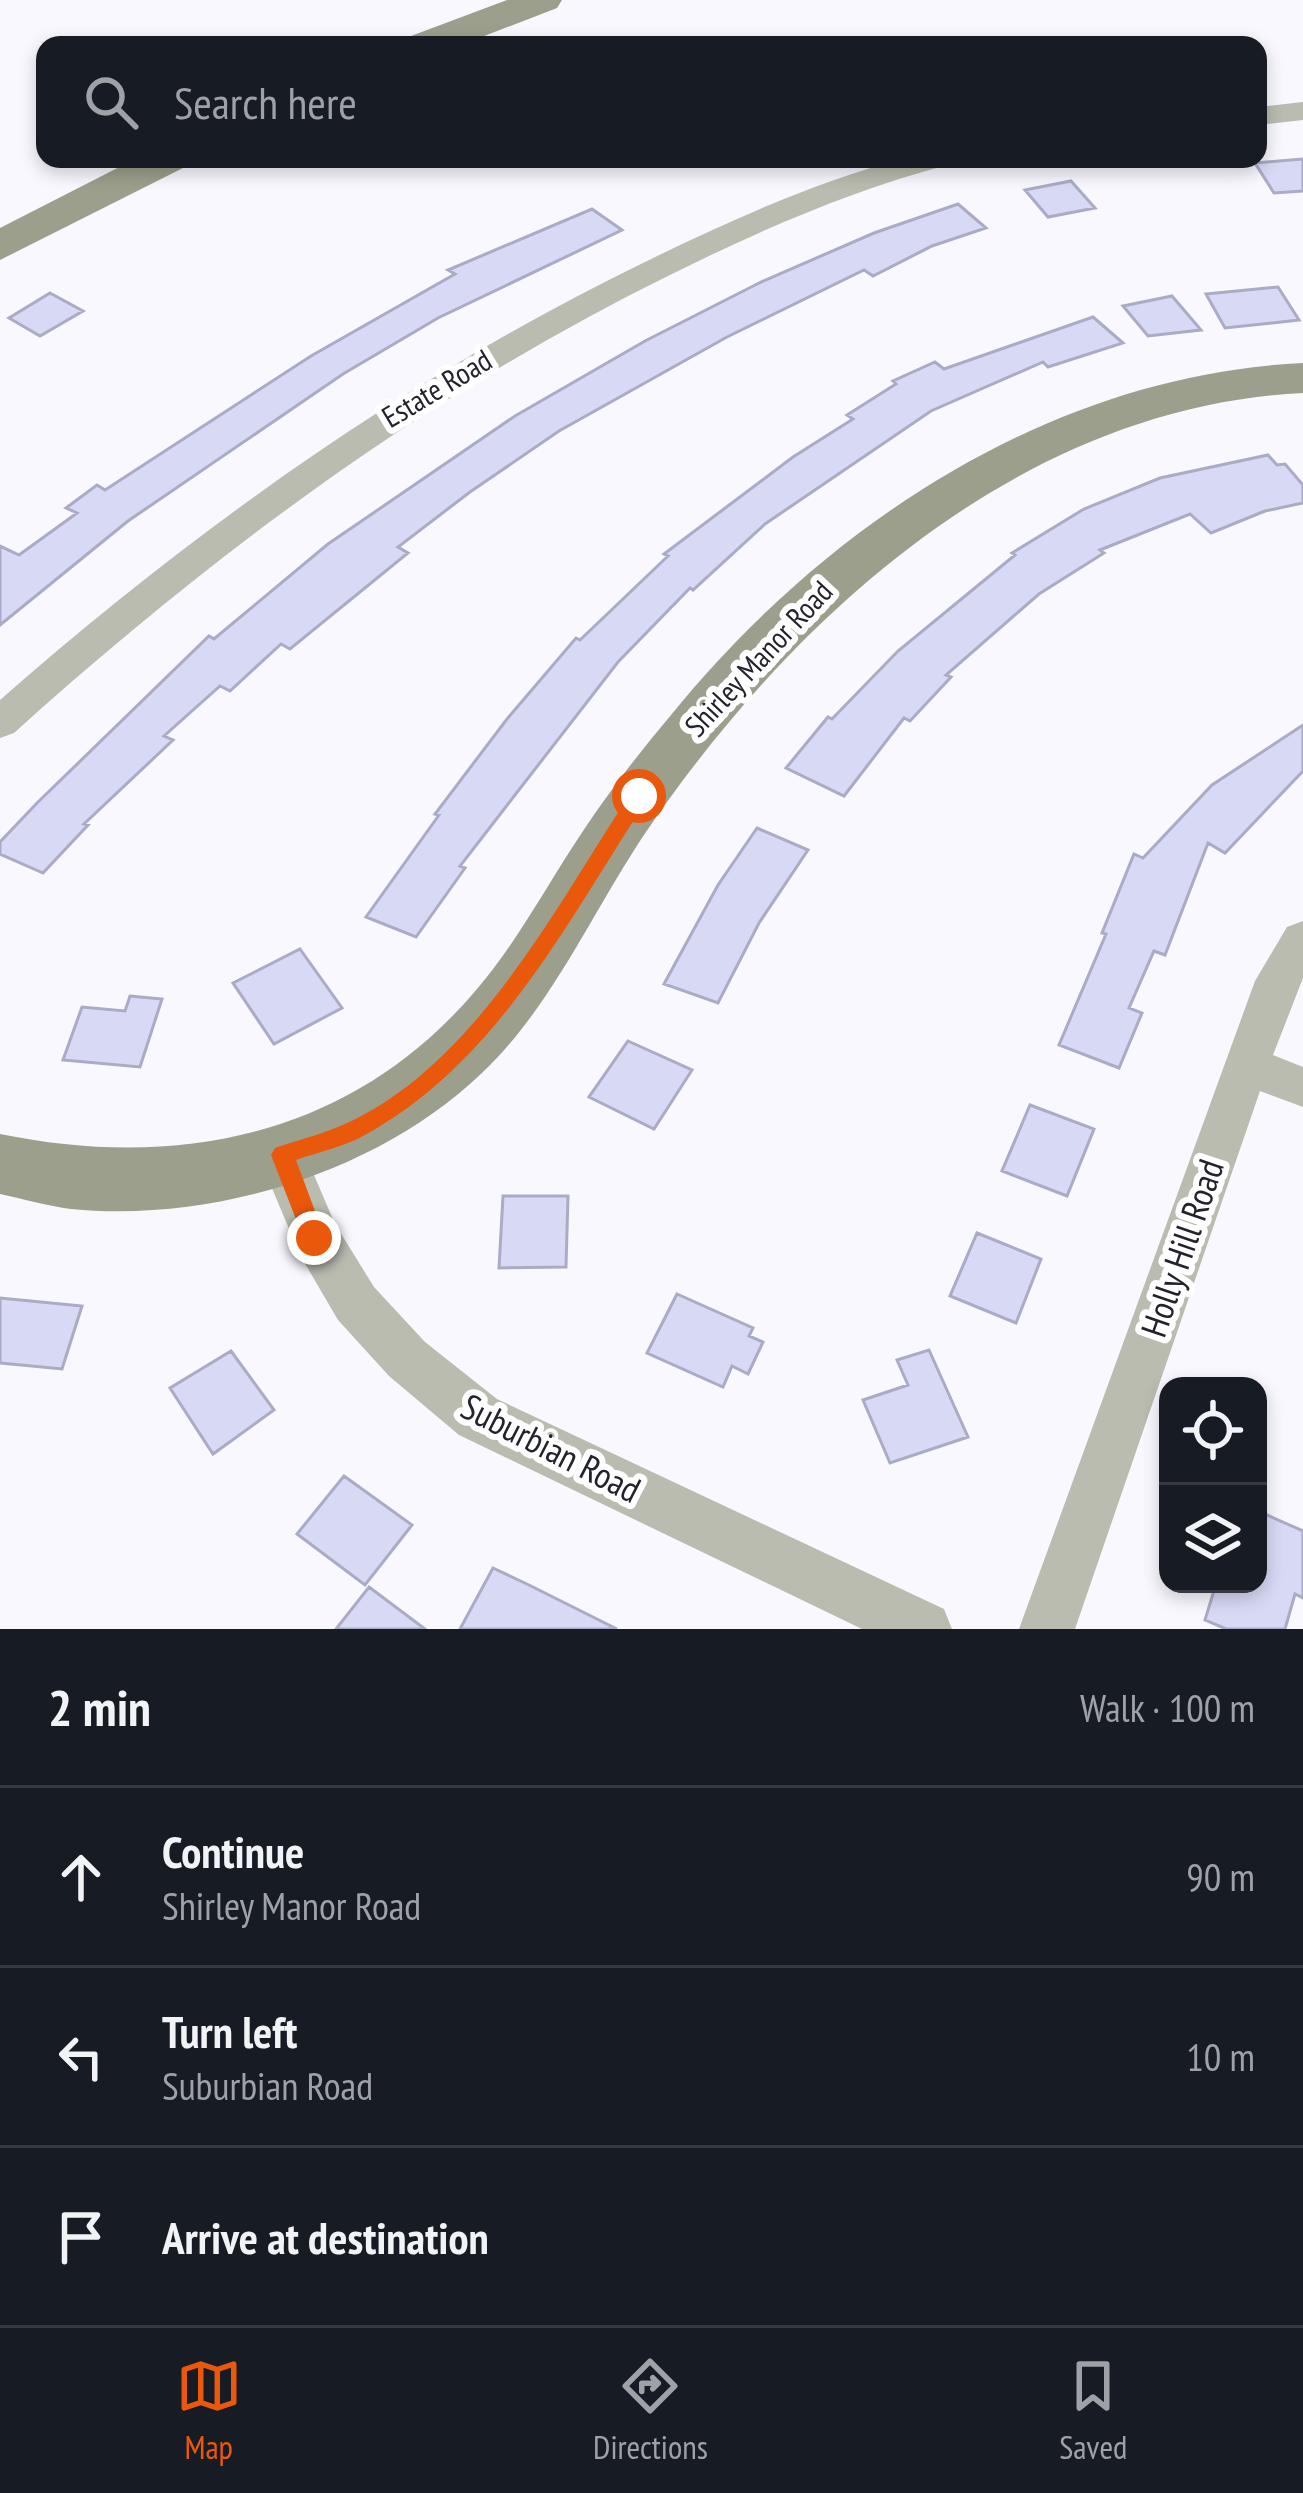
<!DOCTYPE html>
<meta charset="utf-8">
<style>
body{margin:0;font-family:"PT Sans Narrow",sans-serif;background:#20242c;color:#f1f3f6}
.controls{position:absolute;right:36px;bottom:36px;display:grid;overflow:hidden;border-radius:24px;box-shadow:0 6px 18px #0003}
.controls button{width:108px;height:108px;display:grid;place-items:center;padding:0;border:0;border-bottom:3px solid #363941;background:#171b24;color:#f1f3f6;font:60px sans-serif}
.stop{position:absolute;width:36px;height:36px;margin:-27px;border:9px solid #ea580c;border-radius:50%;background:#fff}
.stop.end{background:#ea580c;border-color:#fff;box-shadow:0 3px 12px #0008}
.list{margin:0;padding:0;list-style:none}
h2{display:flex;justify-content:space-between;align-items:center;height:156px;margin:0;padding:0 48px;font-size:51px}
h2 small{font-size:39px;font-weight:400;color:#9ea1a6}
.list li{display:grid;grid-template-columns:78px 1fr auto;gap:36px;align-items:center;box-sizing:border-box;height:180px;padding:0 48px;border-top:3px solid #363941}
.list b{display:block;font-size:45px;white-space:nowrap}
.list p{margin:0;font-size:39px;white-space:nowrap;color:#9ea1a6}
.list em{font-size:39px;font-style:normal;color:#9ea1a6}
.icon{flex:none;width:66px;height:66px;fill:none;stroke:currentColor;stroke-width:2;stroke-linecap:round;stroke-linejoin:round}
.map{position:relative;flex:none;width:1303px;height:1629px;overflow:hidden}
.search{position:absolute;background:#171b24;box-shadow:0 6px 18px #0003;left:36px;right:36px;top:36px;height:132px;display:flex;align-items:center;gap:30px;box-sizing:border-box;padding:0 42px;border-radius:24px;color:#9ea1a6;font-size:45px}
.sheet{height:696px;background:#171b24}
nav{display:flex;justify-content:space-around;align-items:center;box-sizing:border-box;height:168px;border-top:3px solid #363941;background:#171b24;font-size:33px;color:#9ea1a6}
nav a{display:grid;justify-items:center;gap:6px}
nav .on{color:#ea580c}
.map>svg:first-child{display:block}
.building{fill:#d8d9f5;stroke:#aaabc6;stroke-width:3}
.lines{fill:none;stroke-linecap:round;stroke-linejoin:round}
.street{fill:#bbbcb0;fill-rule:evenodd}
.secondary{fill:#9d9f8d;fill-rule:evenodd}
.route{fill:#ea580c}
.labels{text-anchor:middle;stroke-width:12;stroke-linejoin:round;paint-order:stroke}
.street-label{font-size:30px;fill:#23232e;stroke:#fff}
.near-street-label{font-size:36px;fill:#23232e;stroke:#fff}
</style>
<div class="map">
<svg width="1303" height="1629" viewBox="0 0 1303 1629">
<rect width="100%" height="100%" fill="#f8f8fe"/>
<path class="building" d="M1303 159V191L1274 193 1255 163Z
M1071 181 1095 208 1048 217 1025 190Z
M958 204 986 228 932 246 873 276 864 270 727 337 559 431 470 492 398 547 408 553 290 649 281 644 230 691 220 686 164 736 173 740 84 824 88 825 43 873 0 854V842L37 803 209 636 214 639 328 544 515 416 645 341 761 282 874 233Z
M592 209 622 230 438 318 343 374 128 521 0 625V546L19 555 77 513 66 508 97 485 105 490 311 356 455 274 448 270Z
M1278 287 1299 320 1225 328 1206 294Z
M50 293 83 311 40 336 9 318Z
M1172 296 1201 330 1148 336 1123 306Z
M1093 317 1123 343 1048 367 1043 362 931 411 765 524 693 590 690 588 618 662 460 866 465 868 416 937 366 917 439 815 435 814 507 719 576 638 580 640 668 556 664 554 793 457 853 419 847 415 896 384 893 381 935 362 944 369Z
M1268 455 1277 465 1285 464 1303 485V503L1265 511 1211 533 1190 514 1100 550 1104 553 1039 594 946 675 951 677 910 721 904 718 844 796 786 768 828 717 832 719 898 651 1015 555 1012 553 1084 509 1160 478Z
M1303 725V771L1225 853 1208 843 1165 955 1154 951 1129 1008 1142 1013 1119 1068 1059 1045 1106 934 1102 933 1134 854 1143 858 1212 785Z
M757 828 808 850 759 923 718 1003 664 984 718 885Z
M300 949 342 1008 274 1044 233 983Z
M130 996 162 999 140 1067 63 1060 82 1007 125 1011Z
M628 1041 692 1070 654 1129 589 1097Z
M1030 1105 1094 1129 1067 1196 1002 1171Z
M503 1196H568L566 1267 499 1268Z
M977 1233 1041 1259 1016 1323 950 1296Z
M677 1294 753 1328 749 1336 763 1342 748 1374 732 1366 723 1387 647 1353Z
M0 1298 82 1306 62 1369 0 1363Z
M929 1350 968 1437 890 1463 863 1400 908 1385 897 1360Z
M231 1351 274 1410 213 1454 170 1388Z
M344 1476 412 1525 365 1585 297 1534Z
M1258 1511 1303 1531V1598L1295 1594 1285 1629H1226L1205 1620 1216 1584H1258Z
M493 1568 529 1585 617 1629H460Z
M369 1587 425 1629H336Z"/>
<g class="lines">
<path class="street" d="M1303 102V120L1258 125V107Z
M901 159H951L947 165C850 191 758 231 668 276 426 395 214 553 14 733L0 738V700C198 526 410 376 647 261 729 221 813 183 901 159Z
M1303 921V978L1273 1055 1303 1067V1107L1260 1091 1075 1629H1019L1255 981 1287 927Z
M282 1134 299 1140 335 1224 374 1287 425 1342 497 1399 944 1609 952 1629H862L459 1435 389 1376 338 1320 300 1255 258 1155 265 1140Z"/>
<path class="secondary" d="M507 0H562L557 8 461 45H405L411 36Z
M135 159H190L183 168 0 260V228Z
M1303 363V393C1024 407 796 612 646 832 592 912 553 1005 483 1072 379 1172 214 1223 71 1209 47 1206 24 1199 0 1194V1134C181 1171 354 1135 477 989 518 941 548 883 583 831 610 790 640 752 671 715 826 524 1052 375 1303 363Z"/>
</g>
<path class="route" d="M639 789 648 796 646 801C566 924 497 1062 365 1135 344 1147 318 1152 296 1160L325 1238 322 1245H306L271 1155 275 1148C298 1140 323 1134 345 1124 476 1065 556 906 632 791Z"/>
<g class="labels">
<g class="street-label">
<text transform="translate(437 389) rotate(-31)" y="10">Estate Road</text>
<text transform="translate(759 659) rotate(-47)" y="10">Shirley Manor Road</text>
</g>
<g class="near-street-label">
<text transform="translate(1182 1248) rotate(-71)" y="13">Holly Hill Road</text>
<text transform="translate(551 1448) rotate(27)" y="13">Suburbian Road</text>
</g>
</g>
</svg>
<div class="controls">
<button><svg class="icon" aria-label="locate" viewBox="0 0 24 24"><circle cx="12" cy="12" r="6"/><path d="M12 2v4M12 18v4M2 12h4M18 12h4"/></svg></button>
<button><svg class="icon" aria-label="layers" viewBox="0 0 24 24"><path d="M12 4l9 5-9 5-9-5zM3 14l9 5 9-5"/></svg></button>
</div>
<div class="stop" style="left:639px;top:796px"></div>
<div class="stop end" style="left:314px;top:1238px"></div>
<div class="search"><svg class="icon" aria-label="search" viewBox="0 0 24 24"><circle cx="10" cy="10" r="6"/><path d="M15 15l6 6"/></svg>Search here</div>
</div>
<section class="sheet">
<h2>2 min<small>Walk · 100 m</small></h2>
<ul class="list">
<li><svg class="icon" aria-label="ahead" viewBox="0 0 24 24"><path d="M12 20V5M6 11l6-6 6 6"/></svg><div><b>Continue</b><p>Shirley Manor Road</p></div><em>90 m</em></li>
<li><svg class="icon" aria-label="left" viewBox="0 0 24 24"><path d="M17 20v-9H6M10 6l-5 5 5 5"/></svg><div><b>Turn left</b><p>Suburbian Road</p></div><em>10 m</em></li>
<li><svg class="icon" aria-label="arrive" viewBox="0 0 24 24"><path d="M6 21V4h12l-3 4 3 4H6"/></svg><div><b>Arrive at destination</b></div></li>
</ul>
</section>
<nav>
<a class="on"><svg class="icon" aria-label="map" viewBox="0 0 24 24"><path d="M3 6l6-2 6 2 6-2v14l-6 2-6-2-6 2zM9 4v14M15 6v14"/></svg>Map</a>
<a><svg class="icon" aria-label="directions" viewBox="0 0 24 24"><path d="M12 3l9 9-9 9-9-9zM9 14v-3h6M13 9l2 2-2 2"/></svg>Directions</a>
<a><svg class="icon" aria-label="saved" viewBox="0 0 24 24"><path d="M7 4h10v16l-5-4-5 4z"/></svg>Saved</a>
</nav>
